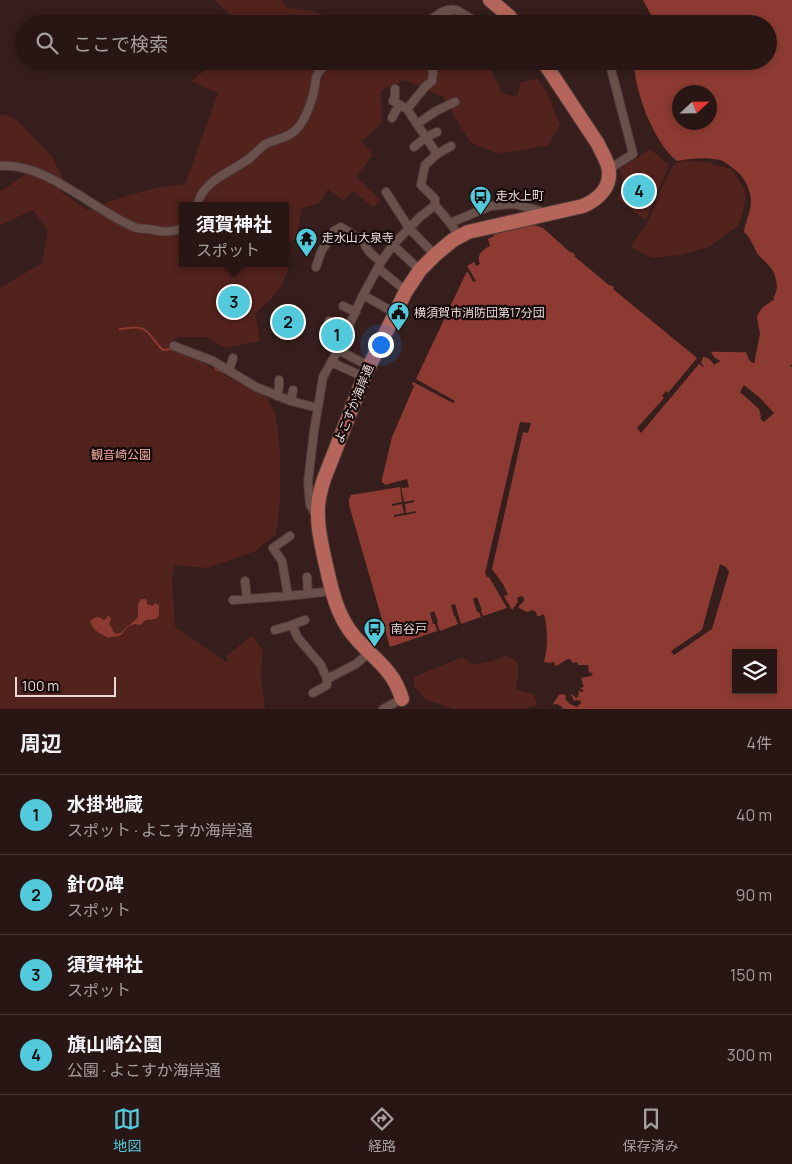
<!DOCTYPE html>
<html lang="ja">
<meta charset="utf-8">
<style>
body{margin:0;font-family:Manrope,"Noto Sans JP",sans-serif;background:#301f1d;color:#f1f3f6}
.controls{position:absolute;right:15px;bottom:15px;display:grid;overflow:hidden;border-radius:0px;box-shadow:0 2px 8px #0003}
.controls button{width:45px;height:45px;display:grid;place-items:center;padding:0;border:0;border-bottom:1px solid #443534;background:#281614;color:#f1f3f6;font:25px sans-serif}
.compass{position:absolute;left:672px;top:85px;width:45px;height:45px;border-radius:50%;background:#281614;box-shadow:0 2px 8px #0003;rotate:68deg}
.scale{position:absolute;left:15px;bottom:12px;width:101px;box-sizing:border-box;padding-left:5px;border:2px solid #eadad7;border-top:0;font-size:14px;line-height:18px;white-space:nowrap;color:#eadad7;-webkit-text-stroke:4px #160b0a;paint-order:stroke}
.you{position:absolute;left:380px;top:344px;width:18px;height:18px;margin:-12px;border:4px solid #fff;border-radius:50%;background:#1a73e8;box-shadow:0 0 0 8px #1a73e833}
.badge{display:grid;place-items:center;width:32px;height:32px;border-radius:50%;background:#53cadc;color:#111;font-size:16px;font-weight:700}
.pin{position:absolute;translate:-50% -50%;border:2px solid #fff;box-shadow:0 1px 5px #0006}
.popup{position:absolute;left:179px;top:202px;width:110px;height:65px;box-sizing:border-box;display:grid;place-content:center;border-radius:0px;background:#281614;filter:drop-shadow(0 1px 4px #0005);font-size:16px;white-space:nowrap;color:#a59fa0}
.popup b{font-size:19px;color:#f1f3f6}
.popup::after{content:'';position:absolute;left:50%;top:100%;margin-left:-10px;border:10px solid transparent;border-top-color:#281614}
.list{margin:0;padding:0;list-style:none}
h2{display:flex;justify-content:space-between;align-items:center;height:65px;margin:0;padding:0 20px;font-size:21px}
h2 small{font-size:16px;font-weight:400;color:#a59fa0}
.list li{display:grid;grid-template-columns:32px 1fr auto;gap:15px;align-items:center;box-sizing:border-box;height:80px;padding:0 20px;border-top:1px solid #443534}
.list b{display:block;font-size:19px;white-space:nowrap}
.list p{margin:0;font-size:16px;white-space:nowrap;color:#a59fa0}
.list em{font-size:16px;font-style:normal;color:#a59fa0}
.icon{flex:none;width:28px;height:28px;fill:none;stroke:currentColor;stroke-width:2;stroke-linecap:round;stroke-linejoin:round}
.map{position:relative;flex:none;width:792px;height:709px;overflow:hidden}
.search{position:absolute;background:#281614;box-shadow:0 2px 8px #0003;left:15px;right:15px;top:15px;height:55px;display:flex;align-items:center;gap:12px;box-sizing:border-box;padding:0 18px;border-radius:28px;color:#a59fa0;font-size:19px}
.sheet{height:385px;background:#281614}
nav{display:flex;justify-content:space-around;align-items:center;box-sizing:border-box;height:70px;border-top:1px solid #443534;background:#281614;font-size:14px;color:#a59fa0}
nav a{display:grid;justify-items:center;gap:2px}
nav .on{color:#53cadc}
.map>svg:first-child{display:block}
.green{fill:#52221d}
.water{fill:#8d3b32;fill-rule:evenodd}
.pier{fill:#351e1b}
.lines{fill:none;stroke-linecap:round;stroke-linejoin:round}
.stream{stroke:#8d3b32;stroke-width:2}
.minor-casing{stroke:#4d3a38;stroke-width:10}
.trunk-casing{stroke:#4d3a38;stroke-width:16}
.minor{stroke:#6a504b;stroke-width:8}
.trunk{stroke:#b5655a;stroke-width:14}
.labels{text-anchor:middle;stroke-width:4.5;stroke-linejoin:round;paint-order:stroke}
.poi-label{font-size:12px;fill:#eadad7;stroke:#160b0a;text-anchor:start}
.street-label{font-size:12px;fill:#eadad7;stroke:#160b0a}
.park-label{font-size:12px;fill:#f5ada2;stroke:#160b0a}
</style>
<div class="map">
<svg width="792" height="709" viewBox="0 0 792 709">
<rect width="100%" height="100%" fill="#351e1b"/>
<path class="green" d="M215 0H282L287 8C304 10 324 11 337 24H234L231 16Z
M217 61H485L490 68 502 93 517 97 521 82 538 79 547 93 560 125 548 145 524 150 497 153 470 142 443 97 405 80 381 90 382 123 362 141 373 155 356 177 381 200 373 207 353 191 344 201 328 189 320 203 302 208 296 239 288 243 285 242V206H183V263H285V252L288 270 280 288 271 299 255 314 260 341 225 348 206 337H178L168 344 269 399 270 405C281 417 281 474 280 492 280 507 278 521 276 535L262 545 256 551 207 568 175 565 172 578 175 627 228 663 226 656 252 636 263 651 261 676 265 709H0V288L42 263 48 230 33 210 0 225V191C11 186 18 178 29 173L24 162 0 163V116L6 114 18 121 51 155 64 180 60 191 87 210C115 199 155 186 185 184L218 93 191 81Z
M650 149 669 165 646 220 617 199 623 183 620 169Z
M684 161 710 162 712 164 731 169 744 188 746 199 741 219 738 226 709 247 680 255 652 258 631 247 639 234 645 227 654 208 660 192 672 167 677 162Z
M505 655 518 662V677L516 689 533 694 538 705 524 709H453L443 705 426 700 414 686V677L462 657 474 665C483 662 498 661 505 655Z"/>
<path class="water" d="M643 0H792V364L790 366 792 367V709H563C562 706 558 704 555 704L554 705 553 704 559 695 561 694 563 695 565 694 566 697 565 699 570 704 577 707 581 703V701L577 700 574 701 571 694H572L576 698 578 697 579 693 578 691H579L582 692 584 691 580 688 584 687 581 678 591 676 593 674 590 672 589 673 588 665H578V663L575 662 573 663 570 659C564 659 561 665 555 666L554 662 549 663 544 662C548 647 548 628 544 614L540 616H537L536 612 533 610 527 612 519 608V606L524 601V598L522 596 518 597 517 599 518 602 512 610 504 596 508 595 503 584 492 569 523 432 528 433 531 423 520 422 485 573 487 577H489L507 608 483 616 481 611 482 610 477 597 473 599 477 612H479L481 617 461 624 455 604 451 605 454 616H455L458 624 440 631 437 623 438 622 434 611 430 613 433 624H435L437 631 390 647 349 505V499L351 495 400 487 402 502 392 504V506L402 504 404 513 394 515V517L416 513V511L406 513 405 504 414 502V500L404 502 401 487 403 488 409 487 407 479 385 485 384 483H382V479L392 437 414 386 412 384 413 382 453 403 455 401 416 379 466 273 468 272 473 282 476 281 467 266 474 262 476 266 480 264C476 255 482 250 490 246L488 239 494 236V232L532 225 538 226 543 228 571 253 572 252 575 255 574 256 610 286 611 285 614 287 613 289 697 358 668 393 666 391 662 396 664 398 637 428 641 433 699 364 703 367 704 366 701 363 703 357C708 357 712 361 714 365L718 362H720V361L714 357 711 352C723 351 734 353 746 352L749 360 753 363 755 362V359L760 334 757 318 758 314 763 307 775 299 773 298C779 291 777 279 773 271 769 264 761 259 757 253 753 246 751 238 744 232 745 222 751 212 751 202 750 186 743 174 730 166 727 164 724 161 720 160 707 157 691 158 677 161 654 143 634 91 634 61H768V24H656ZM680 92H710V122H680ZM736 653H773V690H736Z
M141 599H145L147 601V604L153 606 155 603 159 605V615L156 619 146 620 140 625C134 623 128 626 124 631 123 632 123 634 121 635 118 637 112 636 108 638 100 633 93 631 90 621L94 618 99 617 103 620 106 619 108 615 111 619 109 624 112 628 113 632 117 634 121 633C126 626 133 624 138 617V604Z"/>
<path class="pier" d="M744 385 760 398 774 413 764 422 760 419 761 417 759 409 740 392Z
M720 564 726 567 729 572 712 629 674 655 671 651 702 630Z"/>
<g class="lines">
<path class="stream" d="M120 329C138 326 144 325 155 341 158 344 159 347 163 350L171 349 179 352
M212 364 216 369 229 375"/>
<defs>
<path id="minor" d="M448 10 449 24
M426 24C433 17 446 7 456 10 463 13 471 19 478 23L482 24
M395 89V97L393 101 407 109
M392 118 399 105
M417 124 436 111 455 102
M414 147 426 137 437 132
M437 154 451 146
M0 166C46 162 93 210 134 227 139 229 144 229 149 229 162 232 171 233 183 228
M608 167 614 166 633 154 610 65 614 61
M386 192 409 228 435 255
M435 205V199L421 185 425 165 437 154 407 109 425 87 432 81 433 72 431 65 437 61
M197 206C202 180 232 172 250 158 255 154 259 149 264 145 272 140 284 139 292 133 304 126 313 99 315 86 316 82 315 78 317 75 320 69 325 65 330 61
M450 223 491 206 514 204 541 211 542 214
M393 245 420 270
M316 267 321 252 334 231 341 227 364 242C366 251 375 257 381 262
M378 268 406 291
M363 295 395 313
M343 306 356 312
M329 321 347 330
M174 346 213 361 256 387 291 401 318 408
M338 350 369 366
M331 362 364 377
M229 370 233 358
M277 396 279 387V380
M291 401 293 390
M316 515 310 505 308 482 314 431 323 377 338 350 363 295 381 262 393 245 419 218 435 205 450 223 459 236
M307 577 308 594
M245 581 247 599
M288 596 282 561 273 548 290 536
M233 600 288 596 332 591
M305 620 292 625 298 638 321 665 327 679 356 664 370 652
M275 630 292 625
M313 693 327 685V679
M383 709 402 699"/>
<path id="trunk" d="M490 0 509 16 515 24
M402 699C393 668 373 659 354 636 336 615 331 587 325 561 322 546 318 532 318 516 317 503 320 491 324 479L364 377 406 291 420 270 435 255 453 240 468 232 583 206C599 199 613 186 608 166 606 159 601 151 598 144L543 61"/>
</defs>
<use href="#minor" class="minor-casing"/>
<use href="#trunk" class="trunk-casing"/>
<use href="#minor" class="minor"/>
<use href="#trunk" class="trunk"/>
</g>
<defs>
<symbol id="bus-pin" viewBox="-11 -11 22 30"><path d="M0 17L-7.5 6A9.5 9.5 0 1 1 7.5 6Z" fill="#53cadc" stroke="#160b0a"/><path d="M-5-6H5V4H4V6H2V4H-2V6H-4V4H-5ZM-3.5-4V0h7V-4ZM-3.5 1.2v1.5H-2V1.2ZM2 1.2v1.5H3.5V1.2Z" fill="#111"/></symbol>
<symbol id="temple-pin" viewBox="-11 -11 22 30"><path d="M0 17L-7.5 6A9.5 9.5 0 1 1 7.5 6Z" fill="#53cadc" stroke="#160b0a"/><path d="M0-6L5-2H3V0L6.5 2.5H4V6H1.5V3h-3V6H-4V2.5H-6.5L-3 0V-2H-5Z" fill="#111"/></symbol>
<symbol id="civic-pin" viewBox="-11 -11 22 30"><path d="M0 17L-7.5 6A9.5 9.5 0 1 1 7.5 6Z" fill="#53cadc" stroke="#160b0a"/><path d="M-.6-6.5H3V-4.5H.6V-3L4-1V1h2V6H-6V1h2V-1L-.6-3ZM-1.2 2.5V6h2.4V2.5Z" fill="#111"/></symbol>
</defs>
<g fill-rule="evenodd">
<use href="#bus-pin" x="468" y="184" width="25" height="34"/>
<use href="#temple-pin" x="294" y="226" width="25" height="34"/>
<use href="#civic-pin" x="386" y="300" width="25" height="34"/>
<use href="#bus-pin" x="362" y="616" width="25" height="34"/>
</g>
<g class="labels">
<g class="poi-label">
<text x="496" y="200">走水上町</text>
<text x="322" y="242">走水山大泉寺</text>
<text x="414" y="317">横須賀市消防団第17分団</text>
<text x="391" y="633">南谷戸</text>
</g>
<g class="street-label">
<text transform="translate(354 404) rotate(-68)" y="4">よこすか海岸通</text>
</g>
<g class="park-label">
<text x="121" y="459">観音崎公園</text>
</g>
</g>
</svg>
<div class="controls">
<button><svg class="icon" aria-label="layers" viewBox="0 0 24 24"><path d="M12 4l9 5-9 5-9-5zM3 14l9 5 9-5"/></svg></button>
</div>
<svg class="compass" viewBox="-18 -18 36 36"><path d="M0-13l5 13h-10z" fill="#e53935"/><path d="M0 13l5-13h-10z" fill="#a59fa0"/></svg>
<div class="scale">100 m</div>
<div class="you"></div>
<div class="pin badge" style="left:337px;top:335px">1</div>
<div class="pin badge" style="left:288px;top:322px">2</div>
<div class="pin badge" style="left:234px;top:302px">3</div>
<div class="popup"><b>須賀神社</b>スポット</div>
<div class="pin badge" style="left:639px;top:191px">4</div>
<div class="search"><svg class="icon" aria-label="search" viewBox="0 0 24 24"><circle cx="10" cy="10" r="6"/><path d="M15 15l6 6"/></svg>ここで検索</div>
</div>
<section class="sheet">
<h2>周辺<small>4件</small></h2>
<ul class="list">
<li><span class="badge">1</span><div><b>水掛地蔵</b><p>スポット · よこすか海岸通</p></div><em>40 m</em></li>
<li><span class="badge">2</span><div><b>針の碑</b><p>スポット</p></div><em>90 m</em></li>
<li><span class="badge">3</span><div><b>須賀神社</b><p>スポット</p></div><em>150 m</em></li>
<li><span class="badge">4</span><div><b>旗山崎公園</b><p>公園 · よこすか海岸通</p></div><em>300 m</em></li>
</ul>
</section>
<nav>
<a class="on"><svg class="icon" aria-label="map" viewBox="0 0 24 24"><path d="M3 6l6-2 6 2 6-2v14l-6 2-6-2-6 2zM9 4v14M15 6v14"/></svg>地図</a>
<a><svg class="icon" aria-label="directions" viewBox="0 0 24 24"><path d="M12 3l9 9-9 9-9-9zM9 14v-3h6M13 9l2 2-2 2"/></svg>経路</a>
<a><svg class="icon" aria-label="saved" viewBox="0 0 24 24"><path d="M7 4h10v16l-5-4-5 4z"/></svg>保存済み</a>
</nav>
